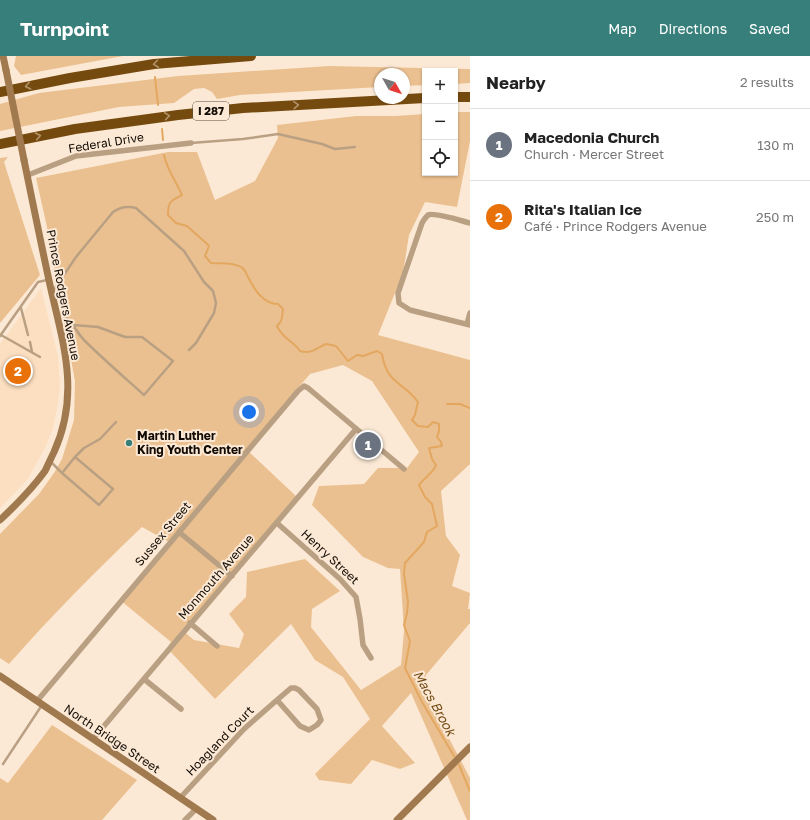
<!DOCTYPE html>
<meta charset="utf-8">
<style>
body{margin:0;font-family:"Golos Text",sans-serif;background:#f6f6f6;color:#222}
.controls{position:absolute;right:12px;top:12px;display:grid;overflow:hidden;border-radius:0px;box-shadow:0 1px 3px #0004}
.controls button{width:36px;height:36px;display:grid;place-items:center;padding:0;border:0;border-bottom:1px solid #e0e0e0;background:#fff;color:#222;font:20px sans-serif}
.compass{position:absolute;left:374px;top:12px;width:36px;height:36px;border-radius:50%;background:#fff;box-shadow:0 1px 3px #0004;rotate:129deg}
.you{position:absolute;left:249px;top:356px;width:14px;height:14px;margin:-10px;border:3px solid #fff;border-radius:50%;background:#1a73e8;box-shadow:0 0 0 6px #1a73e833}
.badge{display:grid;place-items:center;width:26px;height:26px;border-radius:50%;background:#377f7a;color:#fff;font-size:13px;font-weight:700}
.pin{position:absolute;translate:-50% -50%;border:2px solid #fff;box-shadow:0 1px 4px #0006}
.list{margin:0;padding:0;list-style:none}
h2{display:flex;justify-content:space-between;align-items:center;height:52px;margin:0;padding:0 16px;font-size:17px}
h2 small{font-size:13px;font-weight:400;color:#767676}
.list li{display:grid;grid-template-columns:26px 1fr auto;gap:12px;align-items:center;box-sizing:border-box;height:72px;padding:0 16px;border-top:1px solid #e0e0e0}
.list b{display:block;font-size:15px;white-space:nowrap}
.list p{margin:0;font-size:13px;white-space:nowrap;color:#767676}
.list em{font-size:13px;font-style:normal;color:#767676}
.icon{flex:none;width:22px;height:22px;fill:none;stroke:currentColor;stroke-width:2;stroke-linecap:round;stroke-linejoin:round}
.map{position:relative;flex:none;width:470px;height:764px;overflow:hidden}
header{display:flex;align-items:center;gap:24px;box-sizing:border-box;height:56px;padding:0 20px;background:#377f7a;color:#fff}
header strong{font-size:19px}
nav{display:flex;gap:22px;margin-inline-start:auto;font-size:14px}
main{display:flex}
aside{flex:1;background:#fff}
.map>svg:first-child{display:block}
.built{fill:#fcdfc0}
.green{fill:#ebc090;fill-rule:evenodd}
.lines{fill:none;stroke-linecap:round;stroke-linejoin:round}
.stream{stroke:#e3a760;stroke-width:2}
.lane{stroke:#baa083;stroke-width:2.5}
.street{stroke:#baa083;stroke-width:5.5}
.secondary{stroke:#a07a4e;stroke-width:7}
.highway{stroke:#754a0e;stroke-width:10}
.secondary-bridge{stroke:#a07a4e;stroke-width:7}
.oneway{stroke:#b29268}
.poi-dot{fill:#377f7a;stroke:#fce9d5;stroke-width:1.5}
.labels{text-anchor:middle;stroke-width:4;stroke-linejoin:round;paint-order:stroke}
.shield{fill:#fce9d5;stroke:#584e43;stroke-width:1}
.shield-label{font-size:11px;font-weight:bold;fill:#120b04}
.street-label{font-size:12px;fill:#120b04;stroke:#fce9d5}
.poi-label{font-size:12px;font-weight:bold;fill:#120b04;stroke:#fce9d5;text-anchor:start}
.water-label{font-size:13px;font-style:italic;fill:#734b15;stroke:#fce9d5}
</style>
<header>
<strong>Turnpoint</strong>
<nav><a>Map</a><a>Directions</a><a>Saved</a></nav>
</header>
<main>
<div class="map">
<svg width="470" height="764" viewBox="0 0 470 764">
<rect width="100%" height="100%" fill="#fce9d5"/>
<path class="built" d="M41 232 58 301 60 330 57 353 53 372 45 392 27 424 0 452V288Z"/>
<path class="green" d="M16 0H123L21 19 14 10Z
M329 10 470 13V27L455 28V15H425V29L404 30V18H380V31L240 39 217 43 212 36 204 32 194 33 174 47 119 51 0 75V48L39 37 178 20Z
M455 56H470V85L457 151 425 146 409 179 403 217 378 279 470 304V408L441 435 446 480 460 499 452 530 470 537 468 553H470V567L426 619 425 637 470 722V764H467L411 637 382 670 415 707 400 713 372 704 351 728 319 724 315 718 370 663 343 621 315 604 291 568 215 643 167 592 171 586 120 544 169 486 142 471C96 515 51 560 9 608L0 602V478L39 438 54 417 62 403 74 364 75 325 56 224 51 189 36 122 168 96H197L215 144 255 125 278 82 277 69 356 60H395L425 58V117H455ZM343 309 372 325 419 396 407 412H378L364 428 319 430 312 449 363 501 388 512 400 513 404 575 401 609 361 634 311 571 312 553 340 535 305 503 247 516 246 541 229 558 244 578 239 592 194 584 182 574 297 441 246 393 310 318Z
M8 101 4 106 40 219 0 267V102Z
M52 669 137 724 102 764H0V722L8 727Z"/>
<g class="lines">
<path class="stream" d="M155 21 158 49
M162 73 163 84
M164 99C167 114 176 125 182 139 170 145 168 146 168 159L176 167 187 170 206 187 209 190 205 200 211 207C221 208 232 206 241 211 245 213 246 217 248 221 254 233 263 248 278 248L283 253C282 260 283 265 277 270 282 282 293 285 300 295 312 298 315 293 326 288L336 290 348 305 357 299 363 300 377 295 382 298C387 329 403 325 418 346L415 359 412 364 418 370 428 371 433 366 439 368V375L437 381 441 386 442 390 429 392 432 403 436 409C434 416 424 422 419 429L425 441 432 448 437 470 427 476 424 486 405 507 404 518 408 546 407 557 404 569 410 585 405 612 422 646 454 700
M447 348H460L470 352
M459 709 470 735"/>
<path class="lane" d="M191 87 243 83 278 78 322 88 335 93 355 91
M53 235 76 201 113 156C120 151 128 150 136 152L184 195 204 226 213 235 216 247 214 257 196 287 189 294
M21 252 28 279
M59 257C75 265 73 273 84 284 103 303 124 321 144 339L173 305 142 281H125L98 271 74 269
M1 279 40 301
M0 280 38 226 47 224
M30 286 32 296
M75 401 84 392 100 383 116 366
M50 405 62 417 99 449 113 433 75 401 62 417
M3 708 42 649"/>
<path class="street" d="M28 119 76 100 191 87
M470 167C462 165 434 156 428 159 426 161 423 165 422 167L398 237 399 247 410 254 470 269
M467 268 470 257
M277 467 340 523 356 541 360 563 363 589 371 602
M179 476 232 520
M190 567 217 590
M144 623 181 653
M291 632H295L299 634 317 653 321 664 317 669 309 674 300 670 277 644Z
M37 645 298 335 304 330 308 332 404 413
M93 683 356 373
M180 742 244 673 277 644
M185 764 196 753"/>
<path class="secondary" d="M3 0 6 14
M0 464C16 449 32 433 45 415 48 409 51 402 54 396 79 341 65 293 52 238 42 193 33 148 24 104
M0 620 213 764
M397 764 470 691"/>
<path class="highway" d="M0 36 70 22 154 8 251 0
M455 41H470
M0 88 75 73 178 59 243 52 425 42"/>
<path class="secondary-bridge" d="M6 14 24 104"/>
</g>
<defs><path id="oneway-chevron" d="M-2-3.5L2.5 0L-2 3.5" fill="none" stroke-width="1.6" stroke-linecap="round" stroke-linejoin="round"/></defs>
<g class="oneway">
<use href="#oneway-chevron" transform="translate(156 8) rotate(173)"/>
<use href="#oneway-chevron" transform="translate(28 30) rotate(168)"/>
<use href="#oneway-chevron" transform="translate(296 49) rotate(-3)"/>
<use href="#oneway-chevron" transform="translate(167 60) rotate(-8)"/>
<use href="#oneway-chevron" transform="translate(38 80) rotate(-12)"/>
</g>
<circle class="poi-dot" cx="129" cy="387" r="4"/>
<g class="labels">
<rect class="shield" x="193" y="46" width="36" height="18" rx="3"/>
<g class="shield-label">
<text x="211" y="59">I 287</text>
</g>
<g class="street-label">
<text transform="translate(106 87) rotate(-9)" y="4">Federal Drive</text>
<text transform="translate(63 239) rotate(79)" y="4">Prince Rodgers Avenue</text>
<text transform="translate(163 478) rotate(-50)" y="4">Sussex Street</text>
<text transform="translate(330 501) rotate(43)" y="4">Henry Street</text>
<text transform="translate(216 521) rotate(-49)" y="4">Monmouth Avenue</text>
<text transform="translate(112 683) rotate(34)" y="4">North Bridge Street</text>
<text transform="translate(220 685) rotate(-46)" y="4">Hoagland Court</text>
</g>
<g class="poi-label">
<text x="137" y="384">Martin Luther<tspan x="137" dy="14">King Youth Center</tspan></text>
</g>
<g class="water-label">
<text transform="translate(435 647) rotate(61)" y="5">Macs Brook</text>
</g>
</g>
</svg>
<div class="controls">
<button>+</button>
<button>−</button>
<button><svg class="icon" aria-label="locate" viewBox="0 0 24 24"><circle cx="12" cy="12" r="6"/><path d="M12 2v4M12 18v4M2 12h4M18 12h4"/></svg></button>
</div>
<svg class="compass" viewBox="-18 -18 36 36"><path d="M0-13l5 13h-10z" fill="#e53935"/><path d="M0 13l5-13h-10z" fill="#767676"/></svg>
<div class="you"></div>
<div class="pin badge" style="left:368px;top:389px;background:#6b7280">1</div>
<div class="pin badge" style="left:18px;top:315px;background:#e8710a">2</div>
</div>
<aside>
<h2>Nearby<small>2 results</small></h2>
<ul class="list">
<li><span class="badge" style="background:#6b7280">1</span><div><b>Macedonia Church</b><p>Church · Mercer Street</p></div><em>130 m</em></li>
<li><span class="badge" style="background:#e8710a">2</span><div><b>Rita's Italian Ice</b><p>Café · Prince Rodgers Avenue</p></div><em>250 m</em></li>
</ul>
</aside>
</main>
